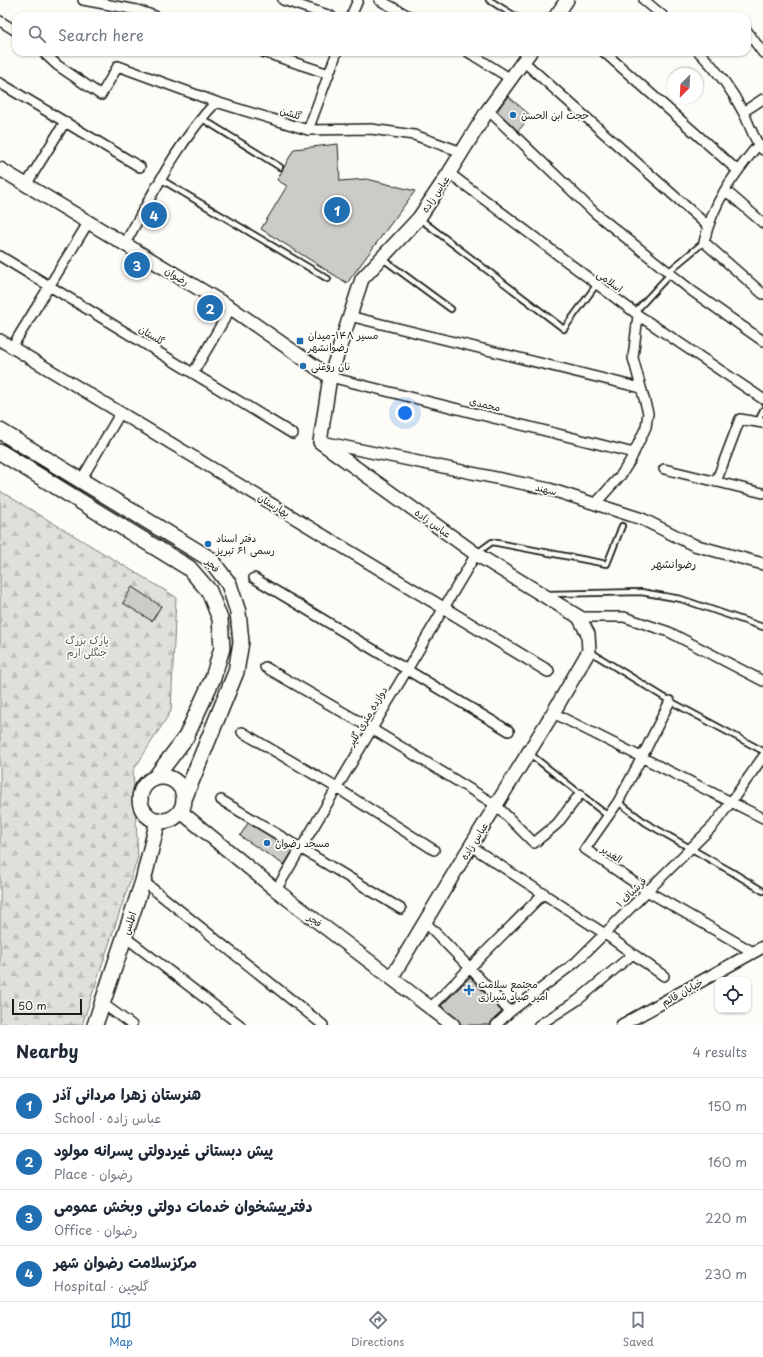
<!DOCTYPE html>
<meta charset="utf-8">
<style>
body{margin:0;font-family:"Playpen Sans","Playpen Sans Arabic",sans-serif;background:#f2f2f3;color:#1f2937}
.controls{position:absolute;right:12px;bottom:12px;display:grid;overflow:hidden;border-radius:8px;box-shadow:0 1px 3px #0004}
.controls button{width:36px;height:36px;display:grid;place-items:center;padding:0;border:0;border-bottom:1px solid #e0e1e3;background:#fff;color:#1f2937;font:20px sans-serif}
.compass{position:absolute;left:667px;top:68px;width:36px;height:36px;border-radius:50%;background:#fff;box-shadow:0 1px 3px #0004;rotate:204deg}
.scale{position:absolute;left:12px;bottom:10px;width:70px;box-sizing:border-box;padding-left:4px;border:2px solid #1c1c1c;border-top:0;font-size:11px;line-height:14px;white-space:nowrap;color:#1c1c1c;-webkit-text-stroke:3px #fdfcf7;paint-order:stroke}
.you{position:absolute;left:405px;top:413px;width:14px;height:14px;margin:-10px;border:3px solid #fff;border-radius:50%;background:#1a73e8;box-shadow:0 0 0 6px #1a73e833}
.badge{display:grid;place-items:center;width:26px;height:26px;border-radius:50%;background:#1f6fb2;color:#fff;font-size:13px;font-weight:700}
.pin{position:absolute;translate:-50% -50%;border:2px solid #fff;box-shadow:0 1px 4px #0006}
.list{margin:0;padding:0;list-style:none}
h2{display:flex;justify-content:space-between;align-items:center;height:52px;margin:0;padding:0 16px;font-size:17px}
h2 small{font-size:13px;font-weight:400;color:#747a83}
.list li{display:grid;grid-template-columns:26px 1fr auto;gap:12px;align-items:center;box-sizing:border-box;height:56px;padding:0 16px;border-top:1px solid #e0e1e3}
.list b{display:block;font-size:15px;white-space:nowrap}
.list p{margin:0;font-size:13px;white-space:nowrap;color:#747a83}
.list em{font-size:13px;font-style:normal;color:#747a83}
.icon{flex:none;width:22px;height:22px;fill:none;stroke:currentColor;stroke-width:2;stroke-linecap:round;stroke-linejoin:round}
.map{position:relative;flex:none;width:763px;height:1025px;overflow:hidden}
.search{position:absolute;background:#fff;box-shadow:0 1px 3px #0004;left:12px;right:12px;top:12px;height:44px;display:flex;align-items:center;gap:10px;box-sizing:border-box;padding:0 14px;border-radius:12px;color:#747a83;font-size:15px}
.sheet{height:276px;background:#fff}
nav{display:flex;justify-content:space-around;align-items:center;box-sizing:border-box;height:56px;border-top:1px solid #e0e1e3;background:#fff;font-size:11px;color:#747a83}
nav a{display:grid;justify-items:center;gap:2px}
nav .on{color:#1f6fb2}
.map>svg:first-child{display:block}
.forest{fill:url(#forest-firs);stroke:#7e7e7c}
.building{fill:#cccbc8;stroke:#1c1c1c}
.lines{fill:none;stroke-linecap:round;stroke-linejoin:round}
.service-casing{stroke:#1c1c1c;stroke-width:8}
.minor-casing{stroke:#1c1c1c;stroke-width:12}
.tertiary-casing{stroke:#1c1c1c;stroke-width:14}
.secondary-casing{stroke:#1c1c1c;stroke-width:16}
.primary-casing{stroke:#1c1c1c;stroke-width:18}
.service{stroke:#fdfcf7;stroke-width:4.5}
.minor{stroke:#fdfcf7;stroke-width:9}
.tertiary{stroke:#fdfcf7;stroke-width:11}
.secondary{stroke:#fdfcf7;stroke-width:13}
.primary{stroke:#fdfcf7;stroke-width:15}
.poi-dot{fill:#1f6fb2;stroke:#fdfcf7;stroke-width:1.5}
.labels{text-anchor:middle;stroke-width:3.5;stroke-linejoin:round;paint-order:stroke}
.street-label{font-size:10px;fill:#1c1c1c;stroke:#fdfcf7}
.poi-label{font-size:10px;fill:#1c1c1c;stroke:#fdfcf7;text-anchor:start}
.park-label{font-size:10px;fill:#575655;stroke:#fdfcf7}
.neighbourhood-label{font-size:11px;fill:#1c1c1c;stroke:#fdfcf7}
</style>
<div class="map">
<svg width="763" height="1025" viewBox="0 0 763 1025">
<defs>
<pattern id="forest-firs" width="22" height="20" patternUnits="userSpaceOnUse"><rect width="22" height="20" fill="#e0dfdb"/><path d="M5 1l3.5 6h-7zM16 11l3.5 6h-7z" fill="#c0bfbb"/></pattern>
</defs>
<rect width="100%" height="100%" fill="#fdfcf7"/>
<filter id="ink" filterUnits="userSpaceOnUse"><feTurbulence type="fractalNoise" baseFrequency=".025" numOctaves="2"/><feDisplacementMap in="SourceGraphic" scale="8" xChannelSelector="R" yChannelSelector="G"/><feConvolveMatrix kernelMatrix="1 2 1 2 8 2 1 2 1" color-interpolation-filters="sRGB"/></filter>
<g filter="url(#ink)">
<path class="forest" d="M0 491 176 597 171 711 133 771 138 857 82 1025H0Z"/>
<path class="building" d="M508 96 531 116 518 131 497 111Z
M338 144 340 181 367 179 415 191 347 283 261 229 287 186 277 180 294 149Z
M135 260 142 264 138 271 130 267Z
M132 587 161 606 152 621 123 603Z
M248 823 293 850 284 865 240 836Z
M470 977 502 1012 492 1021 490 1025H461L458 1019 441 1006Z"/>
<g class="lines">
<defs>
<path id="service" d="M489 0 515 16
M201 118 280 167
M162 180 328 279
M420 219 564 329 597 284
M383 259 451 309
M668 272 704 242
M634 313 670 274
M758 422 763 410
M477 553 492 542 607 564 622 526
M548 594 641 592 681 599 763 627
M589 651 670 701 763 751
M530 754 608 816
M618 802 646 823 732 872 763 891"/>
<path id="minor" d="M83 0 137 10 155 16
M283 0 331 16
M379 0 409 16
M644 0 663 16
M351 16 358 0
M0 21 16 31
M747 31 763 53
M43 52 57 65 101 95 118 66 216 102 308 130 371 129 414 135 462 152
M263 52 329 74
M468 52 511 79
M604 52 738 171
M699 52C717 70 732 90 743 112 750 124 753 140 763 150
M523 61 708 226
M0 83 140 167
M488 110 595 213 692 291 763 341
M743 112 763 99
M308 130 337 52
M758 145C733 176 713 202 704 242L763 294
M449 173 638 315 763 399
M26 185 65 122
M725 190 763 223
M124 245C152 196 177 143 216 102
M0 256 293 434
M349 316 641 388
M12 347 88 223
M193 373 231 308
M330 377 634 453
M664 469 763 493
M81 480 121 412
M716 482 740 419 763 423
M595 504 621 475 630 461 646 427 648 413 633 358 638 315
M254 578 509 731
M579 617H624L669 632 763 681
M265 667 372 729 496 805 534 843 557 824 580 794
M670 701 642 757 618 802 585 849 647 891 753 952
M553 713 763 818
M242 732 337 788 434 850
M221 800 401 909
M478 851 605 934 664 976
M143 881 323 1025
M276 890 476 554
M425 922 470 968 510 1012
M125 937 240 1025
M102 1003 132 1025
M431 1007 544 893
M496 1025 510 1012 576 962 713 826 731 802 763 757
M539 1025 578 1000 633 954"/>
<path id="tertiary" d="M0 340 548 671
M322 442 549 489 642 519 694 545 763 564
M622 1025 763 947"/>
<path id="secondary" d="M556 16 567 0
M0 169 231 308 330 377
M180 811 276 890 453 1025
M392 977 459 865 553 713 589 651 588 634 579 617 476 554 320 442 330 377 362 279 419 218 449 173 488 110 530 52"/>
<path id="primary" d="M0 431 210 559 229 584 238 612 241 642 236 672 184 799
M0 452 189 568 209 591 220 619 222 648 213 678 186 737 155 778
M140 799a22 22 0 1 1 44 0a22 22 0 1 1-44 0Z
M95 1025 143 881 158 820"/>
</defs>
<use href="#service" class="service-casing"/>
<use href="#minor" class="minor-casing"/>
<use href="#tertiary" class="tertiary-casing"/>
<use href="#secondary" class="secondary-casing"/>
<use href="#primary" class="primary-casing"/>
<use href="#service" class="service"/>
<use href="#minor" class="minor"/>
<use href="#tertiary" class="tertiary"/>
<use href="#secondary" class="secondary"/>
<use href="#primary" class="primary"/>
</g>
</g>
<g class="poi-dot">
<circle cx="513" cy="115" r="4"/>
<rect x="296" y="337" width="8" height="8" rx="2"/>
<circle cx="303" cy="366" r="4"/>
<circle cx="208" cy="544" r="4"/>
<circle cx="267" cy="843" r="4"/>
<path d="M467 984h4v4h4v4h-4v4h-4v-4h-4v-4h4z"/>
</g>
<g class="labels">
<g class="street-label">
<text transform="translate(291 113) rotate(17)" y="4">گلشن</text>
<text transform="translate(435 194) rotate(-56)" y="4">عباس زاده</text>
<text transform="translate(177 276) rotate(31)" y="4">رضوان</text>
<text transform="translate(610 281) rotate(37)" y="4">اسلامی</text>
<text transform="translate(152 335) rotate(32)" y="4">گلستان</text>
<text transform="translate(485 404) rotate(14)" y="4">محمدی</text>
<text transform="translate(546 489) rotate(14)" y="4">سهند</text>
<text transform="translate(274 505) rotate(31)" y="4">بهارستان</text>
<text transform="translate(433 523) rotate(36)" y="4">عباس زاده</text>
<text transform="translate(213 565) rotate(47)" y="4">فجر</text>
<text transform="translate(367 716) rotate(-59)" y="4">دوازده متری گلپر</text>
<text transform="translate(474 841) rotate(-58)" y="4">عباس زاده</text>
<text transform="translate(612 854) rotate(34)" y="4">الغدیر</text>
<text transform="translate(631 892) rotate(-45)" y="4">فرشباف ۱</text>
<text transform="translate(315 920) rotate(37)" y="4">فجر</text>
<text transform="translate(129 923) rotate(-72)" y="4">اطلس</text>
<text transform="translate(682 992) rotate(-29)" y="4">خیابان قائم</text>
</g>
<g class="poi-label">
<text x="521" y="119">حجت ابن الحسن</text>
<text x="308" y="339">مسیر ۱۴۸-میدان<tspan x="308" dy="12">رضوانشهر</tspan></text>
<text x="311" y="370">نان روغنی</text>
<text x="216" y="542">دفتر اسناد<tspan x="216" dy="12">رسمی ۶۱ تبریز</tspan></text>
<text x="275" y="847">مسجد رضوان</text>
<text x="478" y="988">مجتمع سلامت<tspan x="478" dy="12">امیر صیاد شیرازی</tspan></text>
</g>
<g class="park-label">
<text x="87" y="644">پارک بزرگ<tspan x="87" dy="12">جنگلی ارم</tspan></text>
</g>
<g class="neighbourhood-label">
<text x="674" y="568">رضوانشهر</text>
</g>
</g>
</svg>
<div class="controls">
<button><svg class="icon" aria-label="locate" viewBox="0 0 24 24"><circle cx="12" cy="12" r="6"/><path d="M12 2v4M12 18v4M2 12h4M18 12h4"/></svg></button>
</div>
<svg class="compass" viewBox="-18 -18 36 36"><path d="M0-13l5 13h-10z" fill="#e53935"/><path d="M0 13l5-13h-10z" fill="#747a83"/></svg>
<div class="scale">50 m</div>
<div class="you"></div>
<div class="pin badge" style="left:337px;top:210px">1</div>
<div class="pin badge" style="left:210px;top:308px">2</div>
<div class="pin badge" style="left:137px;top:265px">3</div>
<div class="pin badge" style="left:154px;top:215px">4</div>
<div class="search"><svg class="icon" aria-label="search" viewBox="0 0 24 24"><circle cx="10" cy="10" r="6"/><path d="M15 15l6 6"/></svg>Search here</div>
</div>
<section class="sheet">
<h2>Nearby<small>4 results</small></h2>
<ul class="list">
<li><span class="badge">1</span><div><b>هنرستان زهرا مردانی آذر</b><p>School · عباس زاده</p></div><em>150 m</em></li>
<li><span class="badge">2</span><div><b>پیش دبستانی غیردولتی پسرانه مولود</b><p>Place · رضوان</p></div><em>160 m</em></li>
<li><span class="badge">3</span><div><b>دفترپیشخوان خدمات دولتی وبخش عمومی</b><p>Office · رضوان</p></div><em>220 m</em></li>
<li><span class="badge">4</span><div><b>مرکزسلامت رضوان شهر</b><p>Hospital · گلچین</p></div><em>230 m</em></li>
</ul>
</section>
<nav>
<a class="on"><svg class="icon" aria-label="map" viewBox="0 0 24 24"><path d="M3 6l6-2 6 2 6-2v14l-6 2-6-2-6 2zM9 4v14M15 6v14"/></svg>Map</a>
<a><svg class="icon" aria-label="directions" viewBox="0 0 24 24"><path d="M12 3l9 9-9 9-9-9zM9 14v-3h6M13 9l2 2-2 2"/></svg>Directions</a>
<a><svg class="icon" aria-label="saved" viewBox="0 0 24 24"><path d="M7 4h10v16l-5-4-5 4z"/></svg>Saved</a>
</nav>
